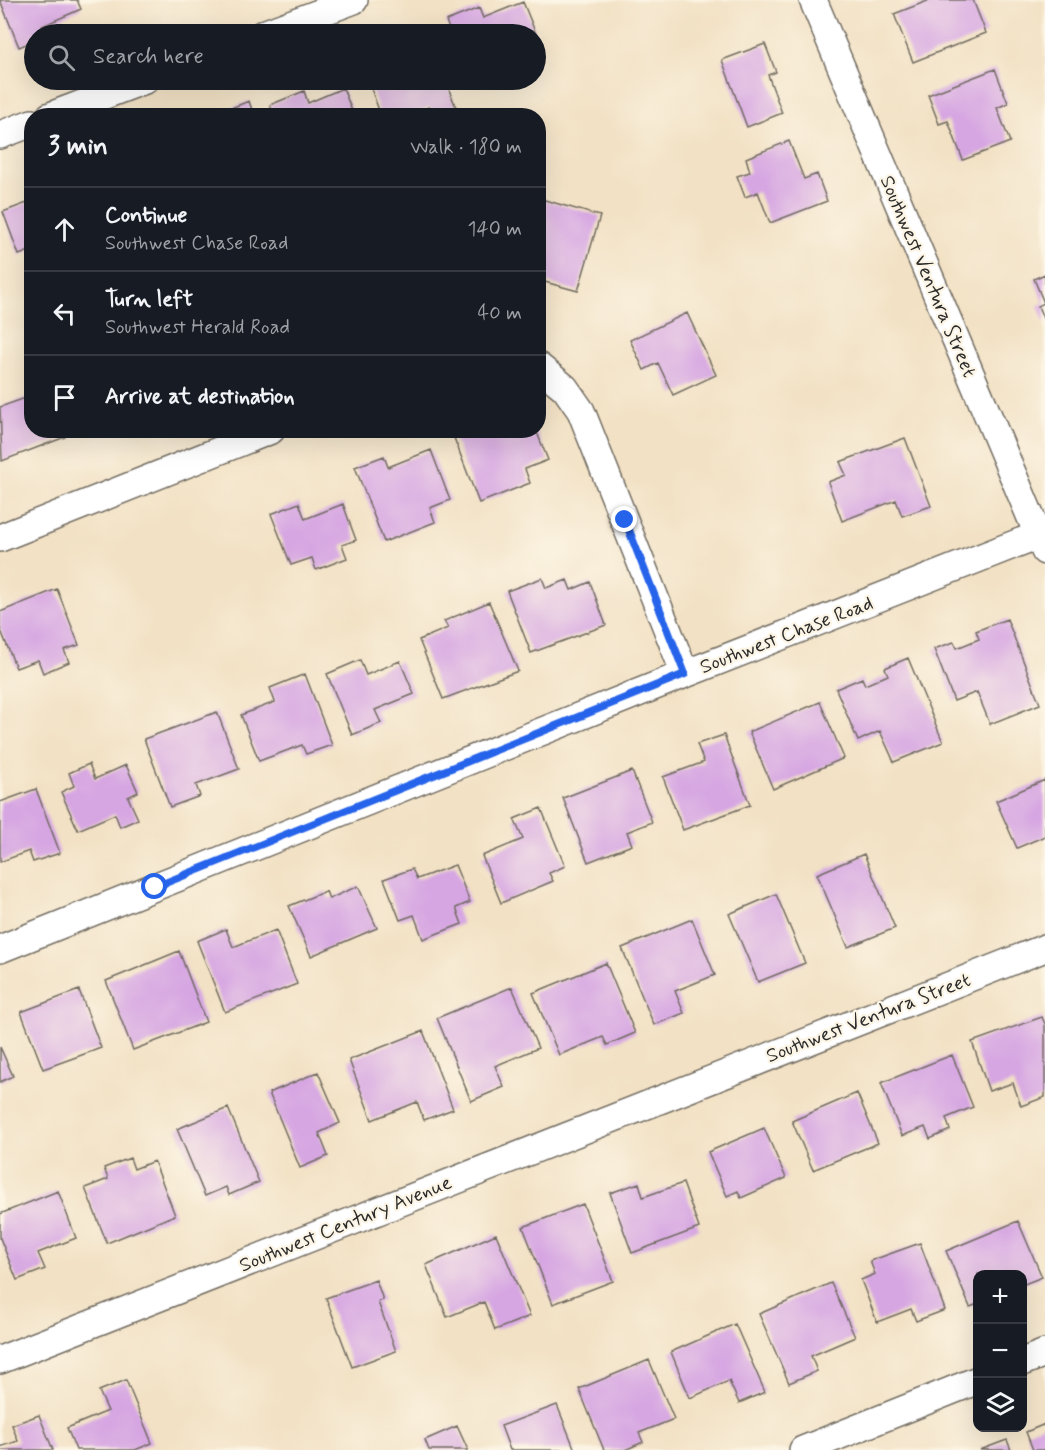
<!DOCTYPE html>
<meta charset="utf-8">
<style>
body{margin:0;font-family:Mynerve,sans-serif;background:#20242c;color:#f1f3f6}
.controls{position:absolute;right:18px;bottom:18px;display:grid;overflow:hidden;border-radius:12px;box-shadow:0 6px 24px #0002}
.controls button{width:54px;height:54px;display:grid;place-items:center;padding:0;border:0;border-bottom:2px solid #363941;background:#171b24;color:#f1f3f6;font:30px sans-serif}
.stop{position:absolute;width:18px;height:18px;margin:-14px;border:4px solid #2563eb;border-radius:50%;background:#fff}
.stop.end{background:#2563eb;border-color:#fff;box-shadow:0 2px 6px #0008}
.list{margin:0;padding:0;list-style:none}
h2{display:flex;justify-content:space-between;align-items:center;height:78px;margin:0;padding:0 24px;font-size:26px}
h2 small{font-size:20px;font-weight:400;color:#9ea1a6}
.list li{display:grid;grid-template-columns:39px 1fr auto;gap:18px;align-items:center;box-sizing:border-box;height:84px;padding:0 24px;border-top:2px solid #363941}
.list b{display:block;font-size:22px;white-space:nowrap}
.list p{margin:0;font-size:20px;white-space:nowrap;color:#9ea1a6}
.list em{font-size:20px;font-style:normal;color:#9ea1a6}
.icon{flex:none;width:33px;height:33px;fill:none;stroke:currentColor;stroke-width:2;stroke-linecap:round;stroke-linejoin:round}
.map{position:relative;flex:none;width:1045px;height:1450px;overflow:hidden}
.search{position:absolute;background:#171b24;box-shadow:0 6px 24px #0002;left:24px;top:24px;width:522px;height:66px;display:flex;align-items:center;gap:15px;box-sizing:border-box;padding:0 21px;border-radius:33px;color:#9ea1a6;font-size:22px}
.panel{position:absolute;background:#171b24;box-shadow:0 6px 24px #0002;left:24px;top:108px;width:522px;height:330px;border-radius:24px}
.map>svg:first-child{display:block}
.building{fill:#d6a6e2}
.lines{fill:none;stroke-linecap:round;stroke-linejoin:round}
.minor-casing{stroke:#716b61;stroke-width:30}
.minor{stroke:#fff;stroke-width:27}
.route{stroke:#2563eb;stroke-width:8}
.labels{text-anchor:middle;stroke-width:4.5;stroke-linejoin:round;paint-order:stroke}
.street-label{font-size:20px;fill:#2b2b2b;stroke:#fcf5e5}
</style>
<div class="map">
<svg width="1045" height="1450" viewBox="0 0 1045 1450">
<rect width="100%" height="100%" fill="#fcf5e5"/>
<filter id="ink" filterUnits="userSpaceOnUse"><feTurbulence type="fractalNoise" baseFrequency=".0167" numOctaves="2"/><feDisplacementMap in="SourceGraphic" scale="12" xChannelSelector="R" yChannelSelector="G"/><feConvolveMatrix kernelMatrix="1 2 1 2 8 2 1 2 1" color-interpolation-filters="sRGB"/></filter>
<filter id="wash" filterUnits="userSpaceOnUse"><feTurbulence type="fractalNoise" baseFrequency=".008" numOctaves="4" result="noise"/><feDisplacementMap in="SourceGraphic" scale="24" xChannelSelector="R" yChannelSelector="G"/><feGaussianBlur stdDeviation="1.35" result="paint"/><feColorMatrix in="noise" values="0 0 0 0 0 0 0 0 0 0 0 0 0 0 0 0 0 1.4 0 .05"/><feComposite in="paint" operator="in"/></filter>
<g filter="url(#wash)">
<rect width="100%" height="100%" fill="#f2e1c4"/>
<g id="blocks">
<path class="building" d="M0 0H77L81 9 42 26 46 34H34V41L19 47Z
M930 0H973L986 33 913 62 894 14Z
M523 2 538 39 536 40V34H451L446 21 479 8 483 18Z
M765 44 776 72 768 75 782 113 747 127 722 60Z
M995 69 1008 103 997 108 1010 142 963 160 948 121 939 124 928 95Z
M368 80H445L458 112 432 116 429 107 408 116H381Z
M343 88 354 116H274L270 105 304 91 308 103Z
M249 101 254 116H228L226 110Z
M789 141 804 179 817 174 827 201 770 223 758 192 745 197 737 176 750 172 746 158Z
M538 198 600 216 578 291 541 281 538 288Z
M32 201V250L19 255 3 212Z
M1045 274V323L1038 306 1044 303 1034 279Z
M687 313 716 375 673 395 658 363 644 370 630 340Z
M31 396 32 430H63L65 437 2 461 0 407Z
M451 430H536L548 460 525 469 530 483 479 503Z
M905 438 931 506 902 516 896 500 842 521 828 482 846 475 840 462Z
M431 450 450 500 430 508 435 522 384 542 355 467 384 456 388 467Z
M299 503 305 519 343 504 356 540 342 545 347 558 316 570 312 558 291 565 271 514Z
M542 578 546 588 567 580 571 590 590 582 606 625 531 653 507 591Z
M57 589 79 645 64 650 69 662 43 673 38 660 16 668 0 628V612Z
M489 602 518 671 443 699 419 640 448 628 444 621Z
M1007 619 1040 704 990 724 977 692 954 701 934 649 954 642 957 648 979 639 976 631Z
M908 658 943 742 894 762 880 731 858 741 836 689 862 678 865 685 888 675 885 668Z
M360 660 366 675 400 661 414 694 375 710 381 723 352 735 327 674Z
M305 674 332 745 306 754 302 745 259 761 241 715 275 702 270 688Z
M820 702 844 758 773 789 749 732Z
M217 712 239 769 196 785 200 796 170 807 144 739Z
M724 735 750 805 683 830 663 777 704 762 697 744Z
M89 764 95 779 126 765 138 792 128 797 138 819 120 827 115 814 78 830 61 792 74 786 69 773Z
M632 771 652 822 627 832 632 845 588 862 563 798Z
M1045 780V836L1017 848 996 801Z
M36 789 60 853 33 862 29 851 0 862V802Z
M541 808 565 866 549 873 553 881 501 903 482 856 523 839 514 819Z
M864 854 895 928 848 947 817 874Z
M455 865 470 902 456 908 462 924 423 939 414 915 400 920 384 879 412 869 417 879Z
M358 886 377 928 311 956 289 906 326 891 329 899Z
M776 894 805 963 758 982 729 914Z
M692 919 715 975 675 991 684 1013 654 1025 622 948Z
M226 929 233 947 276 930 297 984 225 1012 197 941Z
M179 951 206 1022 133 1050 106 981Z
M606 963 635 1033 607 1045 603 1037 559 1055 533 993Z
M512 987 538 1048 495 1066 504 1087 471 1101 437 1018Z
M79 990 101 1048 43 1069 21 1012Z
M1042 1017 1045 1024V1097L1021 1106 1013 1083 989 1091 972 1042Z
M423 1031 453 1109 424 1120 417 1102 372 1120 349 1060Z
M0 1047 13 1076 0 1082Z
M952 1055 973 1107 946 1118 950 1130 930 1139 925 1127 902 1136 881 1083Z
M318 1072 340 1123 319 1133 328 1156 300 1168 269 1093Z
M857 1093 878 1143 813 1170 792 1121Z
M228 1108 259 1182 229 1195 226 1187 205 1196 177 1129Z
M764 1128 786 1178 741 1198 738 1191 727 1196 708 1152Z
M130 1158 134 1169 154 1161 175 1215 107 1243 85 1188 108 1179 104 1168Z
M639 1183 643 1197 683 1183 699 1228 632 1253 610 1193Z
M58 1191 76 1238 38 1253 45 1269 17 1280 0 1238V1214Z
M583 1204 613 1281 553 1304 523 1227Z
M1018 1221 1042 1277 1022 1285V1274H978V1304L970 1307 946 1251Z
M496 1234 530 1316 495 1330 484 1302 447 1317 426 1265Z
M920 1243 945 1310 916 1321 911 1309 877 1322 861 1280 875 1274 870 1261Z
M376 1280 383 1300 378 1302 396 1351 352 1367 326 1298Z
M831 1283 855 1337 811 1356 817 1371 789 1383 759 1314Z
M735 1324 765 1392 739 1403 729 1381 690 1398 671 1352Z
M649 1360 674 1419 639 1433 643 1442 625 1450H604L579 1389Z
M126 1380 152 1443 135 1450H76L67 1428 108 1411 99 1391Z
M557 1405 575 1450H510L501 1426Z
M39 1415 53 1450H0V1447L18 1441 12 1425Z
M1045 1424V1450H1033L1026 1432Z
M457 1426 468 1450H429L425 1440Z
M1007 1440 1011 1450H980Z"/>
</g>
</g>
<g filter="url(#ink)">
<use href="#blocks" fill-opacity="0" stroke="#716b61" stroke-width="1.5"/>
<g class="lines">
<defs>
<path id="minor" d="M813 0 1045 551
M263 34 354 0
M50 116 145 80
M0 135 32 123
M538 366 565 388 581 411 685 674
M0 538 271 430
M0 949 685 674 1038 535
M0 1360 1045 948
M1022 1362 1045 1353
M803 1450 978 1380"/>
</defs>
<use href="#minor" class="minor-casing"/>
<use href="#minor" class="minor"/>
</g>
</g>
<g class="lines" filter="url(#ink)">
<path class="route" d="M155 887 685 674 625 520"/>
</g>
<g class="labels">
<g class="street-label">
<text transform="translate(929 276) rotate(67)" y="7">Southwest Ventura Street</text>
<text transform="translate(786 634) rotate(-21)" y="7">Southwest Chase Road</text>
<text transform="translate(868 1017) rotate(-21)" y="7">Southwest Ventura Street</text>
<text transform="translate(345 1223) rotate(-22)" y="7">Southwest Century Avenue</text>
</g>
</g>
</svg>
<div class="controls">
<button>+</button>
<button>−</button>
<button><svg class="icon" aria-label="layers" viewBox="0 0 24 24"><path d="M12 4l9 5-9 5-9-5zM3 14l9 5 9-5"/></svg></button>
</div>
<div class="stop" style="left:155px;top:887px"></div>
<div class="stop end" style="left:625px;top:520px"></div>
<div class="search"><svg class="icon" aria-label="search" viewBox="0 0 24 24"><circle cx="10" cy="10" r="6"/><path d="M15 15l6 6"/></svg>Search here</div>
<section class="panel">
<h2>3 min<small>Walk · 180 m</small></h2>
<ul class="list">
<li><svg class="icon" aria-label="ahead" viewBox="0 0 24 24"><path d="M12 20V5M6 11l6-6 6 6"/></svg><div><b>Continue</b><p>Southwest Chase Road</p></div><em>140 m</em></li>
<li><svg class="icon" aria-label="left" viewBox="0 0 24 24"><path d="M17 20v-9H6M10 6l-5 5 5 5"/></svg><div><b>Turn left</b><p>Southwest Herald Road</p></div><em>40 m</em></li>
<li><svg class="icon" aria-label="arrive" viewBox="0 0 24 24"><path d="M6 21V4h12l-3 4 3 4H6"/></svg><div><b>Arrive at destination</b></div></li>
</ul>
</section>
</div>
